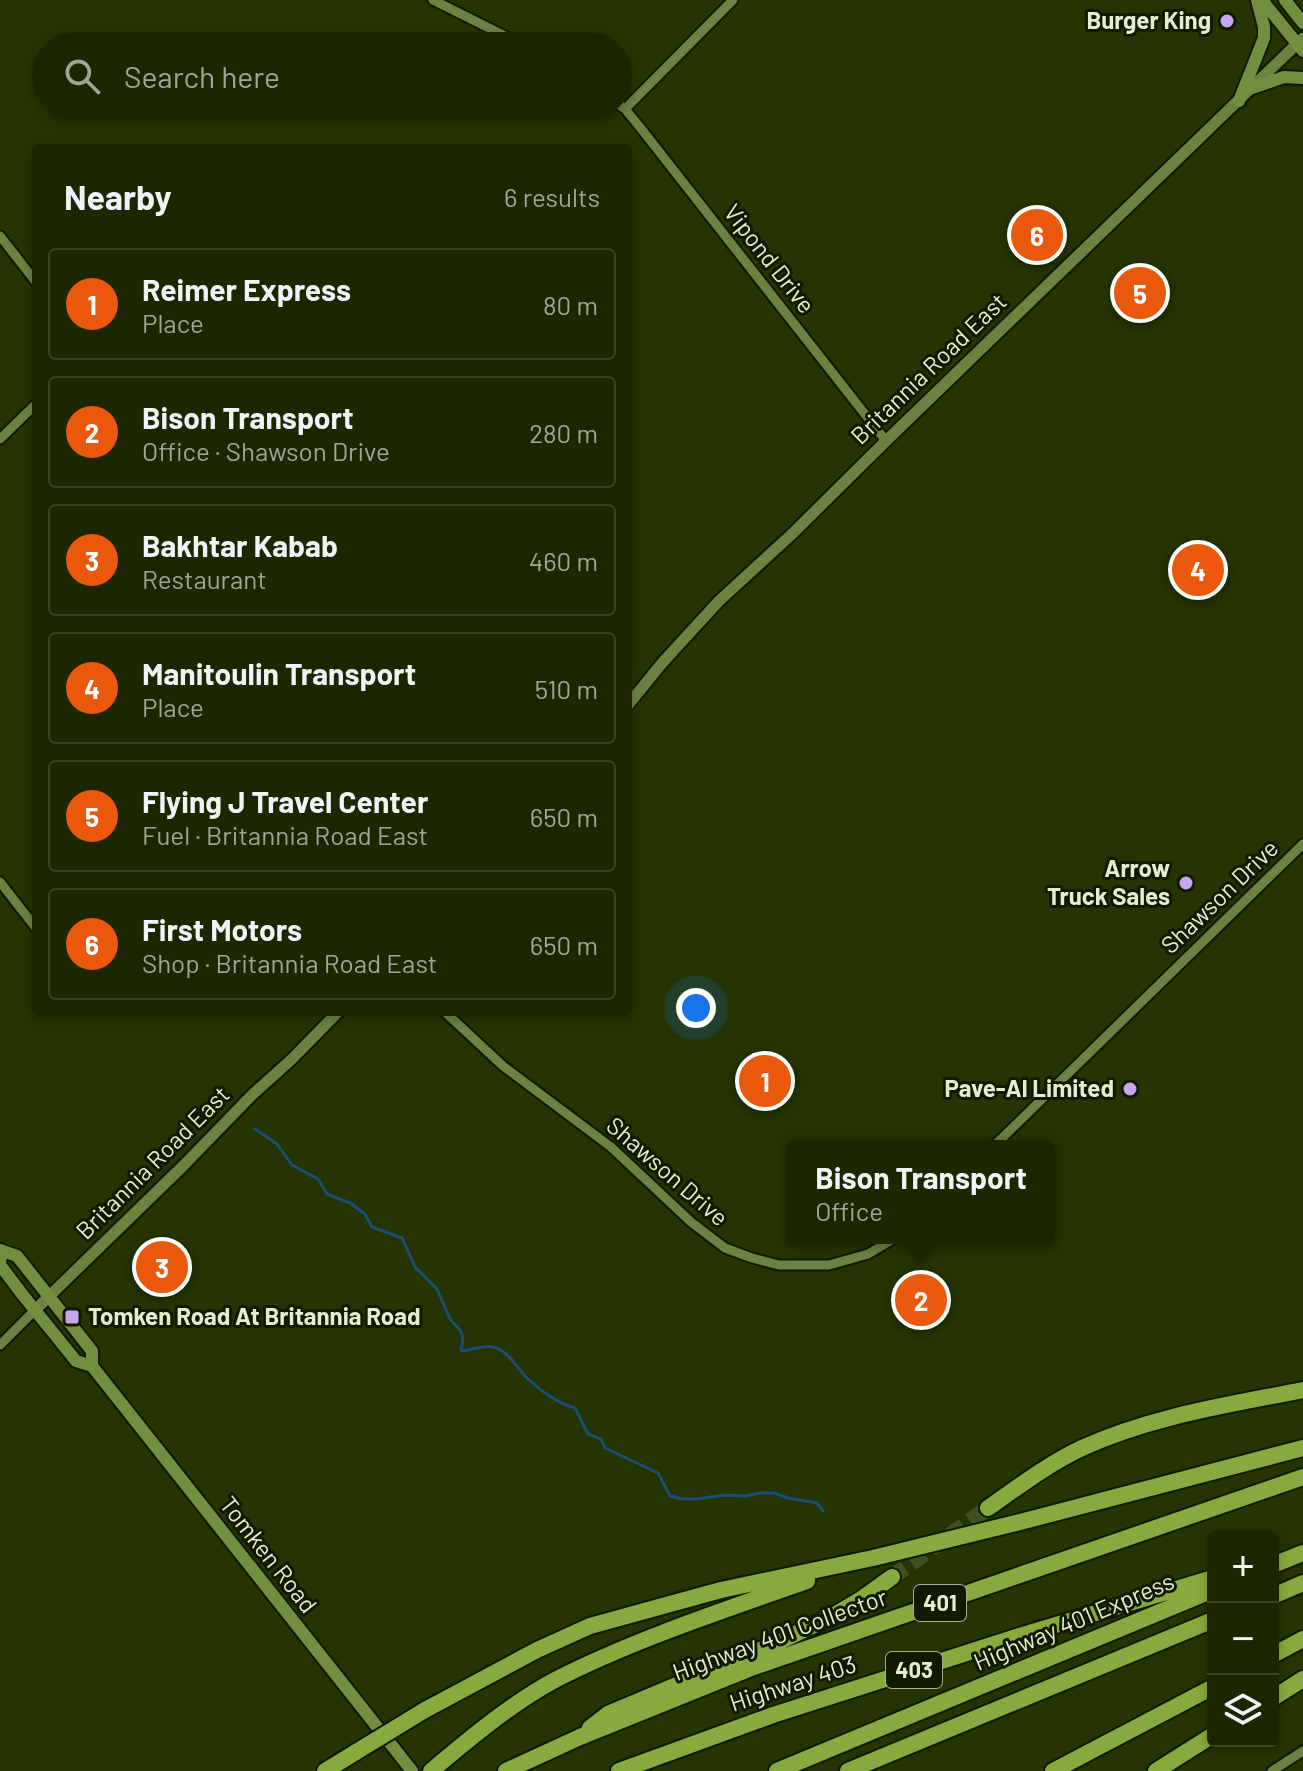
<!DOCTYPE html>
<meta charset="utf-8">
<style>
body{margin:0;font-family:Barlow,sans-serif;background:#29330f;color:#f1f3f6}
.controls{position:absolute;right:24px;bottom:24px;display:grid;overflow:hidden;border-radius:8px;box-shadow:0 4px 12px #0003}
.controls button{width:72px;height:72px;display:grid;place-items:center;padding:0;border:0;border-bottom:2px solid #3a4422;background:#1c2700;color:#f1f3f6;font:40px sans-serif}
.you{position:absolute;left:696px;top:1008px;width:28px;height:28px;margin:-20px;border:6px solid #fff;border-radius:50%;background:#1a73e8;box-shadow:0 0 0 12px #1a73e833}
.badge{display:grid;place-items:center;width:52px;height:52px;border-radius:50%;background:#ea580c;color:#fff;font-size:26px;font-weight:700}
.pin{position:absolute;translate:-50% -50%;border:4px solid #fff;box-shadow:0 2px 8px #0006}
.popup{position:absolute;left:787px;top:1140px;width:268px;height:104px;box-sizing:border-box;display:grid;place-content:center;border-radius:8px;background:#1c2700;filter:drop-shadow(0 2px 6px #0005);font-size:26px;white-space:nowrap;color:#a0a599}
.popup b{font-size:30px;color:#f1f3f6}
.popup::after{content:'';position:absolute;left:50%;top:100%;margin-left:-16px;border:16px solid transparent;border-top-color:#1c2700}
.list{margin:0;padding:0;list-style:none}
h2{display:flex;justify-content:space-between;align-items:center;height:104px;margin:0;padding:0 32px;font-size:34px}
h2 small{font-size:26px;font-weight:400;color:#a0a599}
.list li{display:grid;grid-template-columns:52px 1fr auto;gap:24px;align-items:center;box-sizing:border-box;height:112px;margin:0 16px 16px;padding:0 16px;border:2px solid #3a4422;border-radius:8px}
.list b{display:block;font-size:30px;white-space:nowrap}
.list p{margin:0;font-size:26px;white-space:nowrap;color:#a0a599}
.list em{font-size:26px;font-style:normal;color:#a0a599}
.icon{flex:none;width:44px;height:44px;fill:none;stroke:currentColor;stroke-width:2;stroke-linecap:round;stroke-linejoin:round}
.map{position:relative;flex:none;width:1303px;height:1771px;overflow:hidden}
.search{position:absolute;background:#1c2700;box-shadow:0 4px 12px #0003;left:32px;top:32px;width:600px;height:88px;display:flex;align-items:center;gap:20px;box-sizing:border-box;padding:0 28px;border-radius:44px;color:#a0a599;font-size:30px}
.panel{position:absolute;background:#1c2700;box-shadow:0 4px 12px #0003;left:32px;top:144px;width:600px;height:872px;border-radius:8px}
.map>svg:first-child{display:block}
.lines{fill:none;stroke-linecap:round;stroke-linejoin:round}
.stream{stroke:#1a5078;stroke-width:3}
.motorway-tunnel{stroke:#41501f;stroke-width:16;stroke-dasharray:16 8;stroke-linecap:butt}
.minor-casing{stroke:#101a00;stroke-width:13}
.tertiary-casing{stroke:#101a00;stroke-width:15}
.secondary-casing{stroke:#101a00;stroke-width:16}
.motorway-casing{stroke:#101a00;stroke-width:20}
.minor{stroke:#6c8241;stroke-width:9}
.tertiary{stroke:#6c8241;stroke-width:11}
.secondary{stroke:#748e40;stroke-width:12}
.motorway{stroke:#87a93d;stroke-width:16}
.motorway-bridge-casing{stroke:#101a00;stroke-width:20;stroke-linecap:butt}
.motorway-bridge{stroke:#87a93d;stroke-width:16}
.poi-dot{fill:#c7a6ef;stroke:#111901;stroke-width:3}
.labels{text-anchor:middle;stroke-width:6;stroke-linejoin:round;paint-order:stroke}
.shield{fill:#111901;stroke:#a3af90;stroke-width:2}
.shield-label{font-size:22px;font-weight:bold;fill:#e1efcd}
.poi-label{font-size:24px;font-weight:bold;fill:#e1efcd;stroke:#111901;text-anchor:end}
.street-label{font-size:24px;fill:#e1efcd;stroke:#111901}
</style>
<div class="map">
<svg width="1303" height="1771" viewBox="0 0 1303 1771">
<rect width="100%" height="100%" fill="#253400"/>
<g class="lines">
<path class="stream" d="M255 1129 277 1144 292 1165 318 1179 327 1194 350 1203 365 1214 372 1227 402 1238 415 1267 437 1289 450 1319 461 1331 463 1339 461 1351C471 1350 485 1345 493 1347 508 1350 516 1367 526 1377 541 1391 555 1402 575 1408L588 1434 601 1439 605 1448 658 1473 670 1496 682 1499H696L725 1495 746 1496 759 1493H774L788 1498 817 1503 823 1511"/>
<path class="motorway-tunnel" d="M892 1577 988 1508"/>
<defs>
<path id="minor" d="M433 0 525 46
M618 104 625 109 639 126 886 441
M625 109 733 0
M0 236 36 282
M0 439 36 404
M0 882 36 928
M445 1012 503 1066 611 1147 691 1222 725 1248 752 1258 779 1265H829L868 1254 895 1238
M994 1146 1303 844
M0 1345 35 1310
M1272 1771 1303 1751"/>
<path id="tertiary" d="M628 705 663 662 719 601 792 534 886 441 1303 38
M35 1310 183 1166 252 1095 292 1059 338 1012"/>
<path id="secondary" d="M1262 0 1303 51
M1285 0 1303 23
M1252 88 1284 77 1303 78
M1239 101 1264 38V27L1257 0
M0 1250 17 1256 92 1351V1366
M1 1251 0 1265 22 1294 76 1361 92 1366 412 1771"/>
<path id="motorway" d="M988 1508C1018 1487 1048 1464 1082 1448 1152 1416 1228 1405 1303 1390
M1273 1565 1303 1553
M1273 1596 1303 1583
M1273 1655 1303 1639
M1273 1698 1303 1679
M425 1710 537 1650 590 1626 721 1590 873 1558 1024 1521 1303 1448
M590 1728 608 1714 770 1646 833 1616 860 1600 892 1577
M325 1771 356 1752
M431 1771C469 1739 512 1703 555 1680 633 1640 725 1610 807 1581
M506 1771 580 1737 751 1668 1303 1477
M619 1771 773 1715 1029 1633 1213 1578
M777 1771 1213 1590
M848 1771 1213 1620
M1053 1771 1213 1687
M1156 1771 1213 1735"/>
</defs>
<use href="#minor" class="minor-casing"/>
<use href="#tertiary" class="tertiary-casing"/>
<use href="#secondary" class="secondary-casing"/>
<use href="#motorway" class="motorway-casing"/>
<use href="#minor" class="minor"/>
<use href="#tertiary" class="tertiary"/>
<use href="#secondary" class="secondary"/>
<use href="#motorway" class="motorway"/>
<defs>
<path id="motorway-bridge" d="M356 1752 425 1710"/>
</defs>
<use href="#motorway-bridge" class="motorway-bridge-casing"/>
<use href="#motorway-bridge" class="motorway-bridge"/>
</g>
<g class="poi-dot">
<circle cx="1227" cy="21" r="8"/>
<circle cx="1186" cy="883" r="8"/>
<circle cx="1130" cy="1089" r="8"/>
<rect x="64" y="1309" width="16" height="16" rx="4"/>
</g>
<g class="labels">
<g class="shield">
<rect x="914" y="1585" width="52" height="36" rx="6"/>
<rect x="886" y="1652" width="56" height="36" rx="6"/>
</g>
<g class="shield-label">
<text x="940" y="1611">401</text>
<text x="914" y="1678">403</text>
</g>
<g class="poi-label">
<text x="1211" y="29">Burger King</text>
<text x="1170" y="877">Arrow<tspan x="1170" dy="28">Truck Sales</tspan></text>
<text x="1114" y="1097">Pave-Al Limited</text>
<text x="88" y="1325" text-anchor="start">Tomken Road At Britannia Road</text>
</g>
<g class="street-label">
<text transform="translate(769 259) rotate(52)" y="8">Vipond Drive</text>
<text transform="translate(929 369) rotate(-44)" y="8">Britannia Road East</text>
<text transform="translate(1220 897) rotate(-44)" y="8">Shawson Drive</text>
<text transform="translate(153 1163) rotate(-45)" y="8">Britannia Road East</text>
<text transform="translate(667 1172) rotate(41)" y="8">Shawson Drive</text>
<text transform="translate(268 1555) rotate(52)" y="8">Tomken Road</text>
<text transform="translate(1074 1622) rotate(-23)" y="8">Highway 401 Express</text>
<text transform="translate(780 1635) rotate(-20)" y="8">Highway 401 Collector</text>
<text transform="translate(793 1684) rotate(-18)" y="8">Highway 403</text>
</g>
</g>
</svg>
<div class="controls">
<button>+</button>
<button>−</button>
<button><svg class="icon" aria-label="layers" viewBox="0 0 24 24"><path d="M12 4l9 5-9 5-9-5zM3 14l9 5 9-5"/></svg></button>
</div>
<div class="you"></div>
<div class="pin badge" style="left:765px;top:1081px">1</div>
<div class="pin badge" style="left:921px;top:1300px">2</div>
<div class="popup"><b>Bison Transport</b>Office</div>
<div class="pin badge" style="left:162px;top:1267px">3</div>
<div class="pin badge" style="left:1198px;top:570px">4</div>
<div class="pin badge" style="left:1140px;top:293px">5</div>
<div class="pin badge" style="left:1037px;top:235px">6</div>
<div class="search"><svg class="icon" aria-label="search" viewBox="0 0 24 24"><circle cx="10" cy="10" r="6"/><path d="M15 15l6 6"/></svg>Search here</div>
<section class="panel">
<h2>Nearby<small>6 results</small></h2>
<ul class="list">
<li><span class="badge">1</span><div><b>Reimer Express</b><p>Place</p></div><em>80 m</em></li>
<li><span class="badge">2</span><div><b>Bison Transport</b><p>Office · Shawson Drive</p></div><em>280 m</em></li>
<li><span class="badge">3</span><div><b>Bakhtar Kabab</b><p>Restaurant</p></div><em>460 m</em></li>
<li><span class="badge">4</span><div><b>Manitoulin Transport</b><p>Place</p></div><em>510 m</em></li>
<li><span class="badge">5</span><div><b>Flying J Travel Center</b><p>Fuel · Britannia Road East</p></div><em>650 m</em></li>
<li><span class="badge">6</span><div><b>First Motors</b><p>Shop · Britannia Road East</p></div><em>650 m</em></li>
</ul>
</section>
</div>
